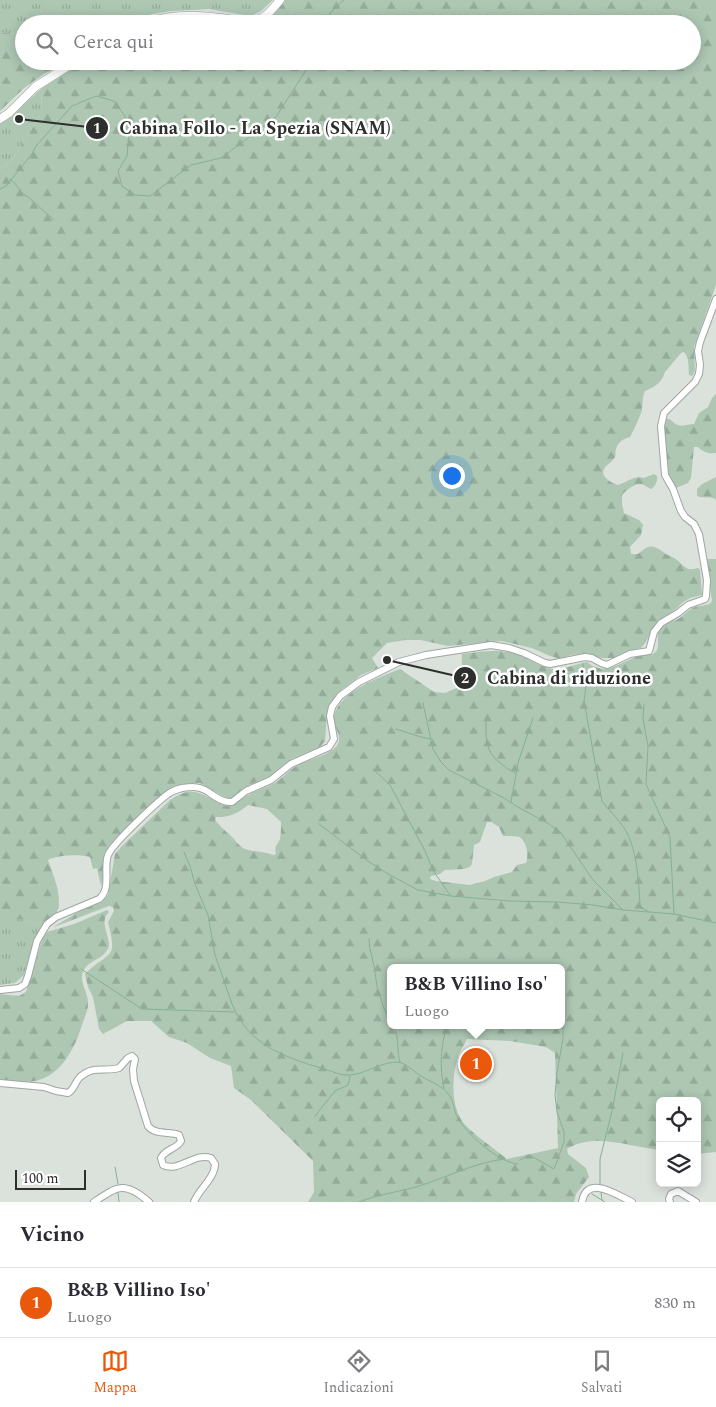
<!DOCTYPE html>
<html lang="it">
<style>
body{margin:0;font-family:Spectral,serif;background:#f7f7f7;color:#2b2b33}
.controls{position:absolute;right:15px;bottom:15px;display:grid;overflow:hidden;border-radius:8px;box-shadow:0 2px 12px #0003}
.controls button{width:45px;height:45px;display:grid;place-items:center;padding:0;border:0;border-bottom:1px solid #e1e1e2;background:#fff;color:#2b2b33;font:25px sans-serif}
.scale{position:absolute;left:15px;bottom:12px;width:71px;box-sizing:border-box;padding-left:5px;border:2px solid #2c2f2c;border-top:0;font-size:14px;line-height:18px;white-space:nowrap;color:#2c2f2c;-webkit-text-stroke:4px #fff;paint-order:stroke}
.you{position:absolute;left:451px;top:475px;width:18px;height:18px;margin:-12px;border:4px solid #fff;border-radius:50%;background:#1a73e8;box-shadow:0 0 0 8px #1a73e833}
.badge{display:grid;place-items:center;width:32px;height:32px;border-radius:50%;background:#ea580c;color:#fff;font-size:16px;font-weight:700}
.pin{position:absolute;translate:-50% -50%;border:2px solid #fff;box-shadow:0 1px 5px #0006}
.popup{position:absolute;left:387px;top:964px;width:178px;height:65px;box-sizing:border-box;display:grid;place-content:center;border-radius:8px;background:#fff;filter:drop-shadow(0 1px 4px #0005);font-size:16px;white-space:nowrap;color:#7c7c81}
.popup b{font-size:19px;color:#2b2b33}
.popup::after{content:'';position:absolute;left:50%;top:100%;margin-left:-10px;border:10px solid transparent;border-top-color:#fff}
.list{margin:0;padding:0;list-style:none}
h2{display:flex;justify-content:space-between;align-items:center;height:65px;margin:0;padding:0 20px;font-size:21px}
h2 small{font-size:16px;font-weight:400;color:#7c7c81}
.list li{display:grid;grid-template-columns:32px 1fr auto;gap:15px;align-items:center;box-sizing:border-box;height:70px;padding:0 20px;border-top:1px solid #e1e1e2}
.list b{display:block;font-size:19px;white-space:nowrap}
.list p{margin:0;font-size:16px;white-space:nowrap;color:#7c7c81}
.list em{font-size:16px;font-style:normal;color:#7c7c81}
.icon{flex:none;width:28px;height:28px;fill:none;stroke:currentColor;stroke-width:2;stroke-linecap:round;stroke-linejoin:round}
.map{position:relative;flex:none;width:716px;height:1202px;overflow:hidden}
.search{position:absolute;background:#fff;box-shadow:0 2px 12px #0003;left:15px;right:15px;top:15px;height:55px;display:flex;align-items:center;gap:12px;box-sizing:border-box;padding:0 18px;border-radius:28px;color:#7c7c81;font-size:19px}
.sheet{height:135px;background:#fff}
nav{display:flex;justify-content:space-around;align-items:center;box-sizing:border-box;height:70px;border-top:1px solid #e1e1e2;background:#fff;font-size:14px;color:#7c7c81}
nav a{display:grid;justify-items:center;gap:2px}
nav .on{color:#ea580c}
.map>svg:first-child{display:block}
.grass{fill:url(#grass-tufts)}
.forest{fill:url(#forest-firs);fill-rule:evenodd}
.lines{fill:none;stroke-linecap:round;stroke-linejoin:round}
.stream{stroke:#86b191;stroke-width:1}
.minor-casing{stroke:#9fa6a1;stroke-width:8}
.major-casing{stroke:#9fa6a1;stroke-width:9}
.minor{stroke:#fff;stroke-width:6}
.major{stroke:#fff;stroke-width:8}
.leader{fill:none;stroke:#2c2f2c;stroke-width:2}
.callout-dot{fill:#2c2f2c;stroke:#fff;stroke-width:2}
.mark-label{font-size:15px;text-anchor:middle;font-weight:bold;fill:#fff}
.callout-label{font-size:18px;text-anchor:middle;font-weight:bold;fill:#2c2f2c;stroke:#fff;stroke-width:5;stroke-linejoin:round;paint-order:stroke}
</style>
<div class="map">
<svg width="716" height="1202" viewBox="0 0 716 1202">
<defs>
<pattern id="grass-tufts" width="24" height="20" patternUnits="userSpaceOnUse" patternTransform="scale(1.25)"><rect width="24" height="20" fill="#adc7b3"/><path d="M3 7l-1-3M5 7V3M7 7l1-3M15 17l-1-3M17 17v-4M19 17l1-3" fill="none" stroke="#95ab9a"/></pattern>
<pattern id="forest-firs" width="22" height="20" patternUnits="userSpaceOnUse" patternTransform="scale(1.25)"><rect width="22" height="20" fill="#adc7b3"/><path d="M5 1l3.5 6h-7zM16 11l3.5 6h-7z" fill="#95ab9a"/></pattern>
</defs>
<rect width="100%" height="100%" fill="#dbe2dc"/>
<path class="grass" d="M0 0H273L261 11 253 15H244L209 9 171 11 152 14 128 24H24V35L0 32Z
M42 88 41 114 12 160 0 170V122L9 118Z
M0 919H20L42 927 34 941 24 975 15 983 0 985Z"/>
<path class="forest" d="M285 0H716V285L694 347 695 371 692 376 689 375C688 368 690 358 684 352L681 353 665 372C662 383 654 387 645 391 642 398 643 402 642 409 642 413 633 432 630 437 623 439 618 442 616 449 615 452 616 455 615 457 613 461 609 463 606 466 598 475 609 482 618 485 627 482 635 475 644 478L654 474 657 476C658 481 655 487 651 489 648 488 646 486 644 485 636 481 627 490 622 495V504L624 513 639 520 643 525 641 535 630 547 631 554H638C651 543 653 545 666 554 669 556 674 557 677 560 685 566 686 572 697 568L700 569 702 595 690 598 683 602 676 609 659 620 654 626 646 642 641 648 628 651 615 658H601L587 653 571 655 563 658H557L550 656 532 648 501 641 448 646 420 640H406L387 643 372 658 378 668 361 675 341 690 340 696 330 706 327 713 325 741 320 747 291 759 270 776 243 788 231 799 226 798 200 783H192L171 788 109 846C101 859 106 871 101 886L97 868 93 869 90 857C79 854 57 855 48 860 53 875 66 902 54 917 51 921 46 924 42 927L20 919H0V170L12 160 41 114 42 88 83 61H692V24H261L271 16Z
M210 20 230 24H162L181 21Z
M0 32 24 35V61H59L61 65 44 74 23 89 0 111Z
M716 394V453C708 454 703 452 698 447H694L691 478 688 483 676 488C664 475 664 437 663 419 673 418 670 422 678 425 683 427 688 424 694 424L699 413 708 407 712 398Z
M716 477V500C711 495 703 499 697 496V489L702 484Z
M706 559H716V1152L697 1154V1101H660V1150C630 1147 594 1132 567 1149L568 1154 586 1168 589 1177 576 1194 574 1202H308L314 1192 313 1161 251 1100 234 1088 231 1066 210 1058 187 1043 169 1037 151 1021H127L103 1034 99 1029 93 997 88 987 85 974C110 950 118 961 108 922L114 911 113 907 109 906 54 927 55 926 80 911 102 902 108 895 115 854 122 846 170 800C189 788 196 790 215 801 219 803 223 806 229 806 236 805 242 798 249 795 256 790 265 788 273 784 282 779 288 770 297 766 308 759 321 758 332 750 348 739 332 729 334 716 340 691 380 677 400 669L434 692 445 693 461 686 462 654C483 651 503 648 524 657 533 661 542 667 552 669 565 670 575 664 587 662 602 674 614 667 629 660 636 656 645 655 653 654 664 647 652 634 663 625 667 622 674 621 678 619 684 615 689 609 695 607 701 605 706 606 711 603L712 600 710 588V574ZM248 805 267 809 281 822C281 827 281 833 280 839 277 846 274 845 276 854L273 855C262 851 253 852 245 849 238 846 235 839 230 835 223 829 221 827 215 820L216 817C228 818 239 813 248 805ZM487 822H491L499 827 503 836C507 836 515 836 519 837 527 841 529 856 526 863L517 865 512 872 494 877 485 881 470 885 436 881 430 879 431 876 440 874 445 870 464 869 470 867 472 864 474 845 480 842ZM391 968H561V1025H391ZM467 1039 510 1041 546 1047 555 1053 558 1148 507 1159C495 1149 471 1133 462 1121 451 1104 452 1079 457 1060 458 1053 464 1046 467 1039Z
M107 910 109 912C99 921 109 934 109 946 104 961 88 959 83 972 79 982 88 992 88 1002 89 1010 83 1020 81 1028 74 1050 60 1076 35 1081 24 1083 11 1081 0 1079V994L19 996 26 992 42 940 47 932 74 924Z"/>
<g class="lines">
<path class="stream" d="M327 24 330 13 344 0
M10 179C18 184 19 193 28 197L54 220
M0 189 6 186 32 154 36 146 72 106 96 96 114 101 125 116 129 132 127 156 118 171 122 186 135 195 150 196 191 165 221 158 276 117 308 67 309 61
M583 664 586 686 584 701 602 801C608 810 616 816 622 825 637 844 639 883 640 907L649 912
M423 703 433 749 441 762 449 770 504 798 516 806 549 824 561 833 593 880 623 910
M644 704 643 719 648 746 646 784 670 837 674 914
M486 721C485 751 490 758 515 773
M396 729 421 737 430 739
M373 769 390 785 424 849 434 872 450 895
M511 802 518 763 533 718
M319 824 365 859 388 874 418 890 451 896 510 901 558 902 593 905 624 910 674 914 716 923
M184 852 190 866 195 884 208 915 215 955 232 1004C248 1044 283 1057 321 1068 330 1070 338 1075 347 1075 364 1076 386 1058 402 1063 409 1066 414 1072 421 1076 430 1082 442 1085 449 1095 454 1101 453 1109 457 1116 465 1133 499 1163 518 1164
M369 939 370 949 374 966 377 986 383 1006 391 1022
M81 969 142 1009 235 1012
M393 1025C400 1037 396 1049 400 1062
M444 1088C439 1067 441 1046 447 1025
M315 1116 335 1091 348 1085 350 1076
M520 1160 527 1156 533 1157 554 1169 564 1142V1132L557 1112 555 1095 557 1072 563 1039V1018L561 1008
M115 1167 118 1184
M600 1185V1159L612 1111 623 1053
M601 1192 602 1200
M118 1193 119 1202
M592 1194 605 1202
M359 1202C379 1194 399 1192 419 1186 448 1177 474 1163 504 1159"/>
<defs>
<path id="minor" d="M0 990 19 988 25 984 28 976 37 941 47 924 56 917 99 899C112 889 103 868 108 855 113 843 160 799 171 792 175 790 178 789 182 788 190 787 198 786 205 790 214 795 221 803 232 802L246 791 271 780 291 764 329 747 334 739 330 716 332 707 340 696 359 682 399 662 426 655 491 645 509 648 524 653 545 663 550 664 585 657 592 658 601 663 607 665 630 654 649 651 654 632 661 623 678 613 688 605 705 599 706 596 707 580 699 534 694 524 685 517 681 511 673 489 665 475 661 426 664 413 695 382 699 374 700 365 698 351 700 342 716 299
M0 1083 44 1087 56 1091 68 1093C74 1090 75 1082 80 1077 93 1065 105 1072 119 1068L128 1058 132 1056 135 1059 133 1069 134 1081 148 1126C154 1134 166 1132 176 1134L179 1135 181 1141C177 1149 165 1149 161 1158L163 1165C179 1173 194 1152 211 1158L215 1164C215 1178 199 1189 194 1202
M94 1202C118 1186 125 1181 149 1202
M582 1202C587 1174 617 1195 632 1202
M670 1202 669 1199 671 1194 678 1191 696 1202"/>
<path id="major" d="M143 24C178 11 213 16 248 22 264 21 271 11 280 0
M0 119 9 113 35 87 76 61"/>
</defs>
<use href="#minor" class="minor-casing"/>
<use href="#major" class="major-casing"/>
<use href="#minor" class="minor"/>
<use href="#major" class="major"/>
</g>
<path class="leader" d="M19 119L97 128M387 660L465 678"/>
<g class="callout-dot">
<circle cx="19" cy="119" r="5"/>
<circle cx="387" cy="660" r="5"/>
<circle cx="97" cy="128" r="12"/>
<circle cx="465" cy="678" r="12"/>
</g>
<g class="mark-label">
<text x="97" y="133">1</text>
<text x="465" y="683">2</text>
</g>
<g class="callout-label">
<text x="255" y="134">Cabina Follo - La Spezia (SNAM)</text>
<text x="569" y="684">Cabina di riduzione</text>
</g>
</svg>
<div class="controls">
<button><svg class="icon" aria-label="locate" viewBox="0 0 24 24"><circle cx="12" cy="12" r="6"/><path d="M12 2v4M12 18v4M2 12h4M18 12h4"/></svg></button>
<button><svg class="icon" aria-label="layers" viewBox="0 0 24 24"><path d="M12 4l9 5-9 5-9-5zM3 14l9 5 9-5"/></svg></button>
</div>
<div class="scale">100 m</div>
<div class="you"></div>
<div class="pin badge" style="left:476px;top:1064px">1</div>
<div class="popup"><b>B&amp;B Villino Iso'</b>Luogo</div>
<div class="search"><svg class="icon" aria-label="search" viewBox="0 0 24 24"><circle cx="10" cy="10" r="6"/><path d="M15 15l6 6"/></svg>Cerca qui</div>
</div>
<section class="sheet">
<h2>Vicino<small></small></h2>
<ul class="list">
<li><span class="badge">1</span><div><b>B&amp;B Villino Iso'</b><p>Luogo</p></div><em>830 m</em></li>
</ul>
</section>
<nav>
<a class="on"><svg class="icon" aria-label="map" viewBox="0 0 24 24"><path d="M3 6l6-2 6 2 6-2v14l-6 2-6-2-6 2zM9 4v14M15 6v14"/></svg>Mappa</a>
<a><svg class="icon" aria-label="directions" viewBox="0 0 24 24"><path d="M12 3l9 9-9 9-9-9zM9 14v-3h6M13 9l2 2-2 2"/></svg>Indicazioni</a>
<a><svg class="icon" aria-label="saved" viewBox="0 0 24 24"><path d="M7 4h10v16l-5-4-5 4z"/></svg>Salvati</a>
</nav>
